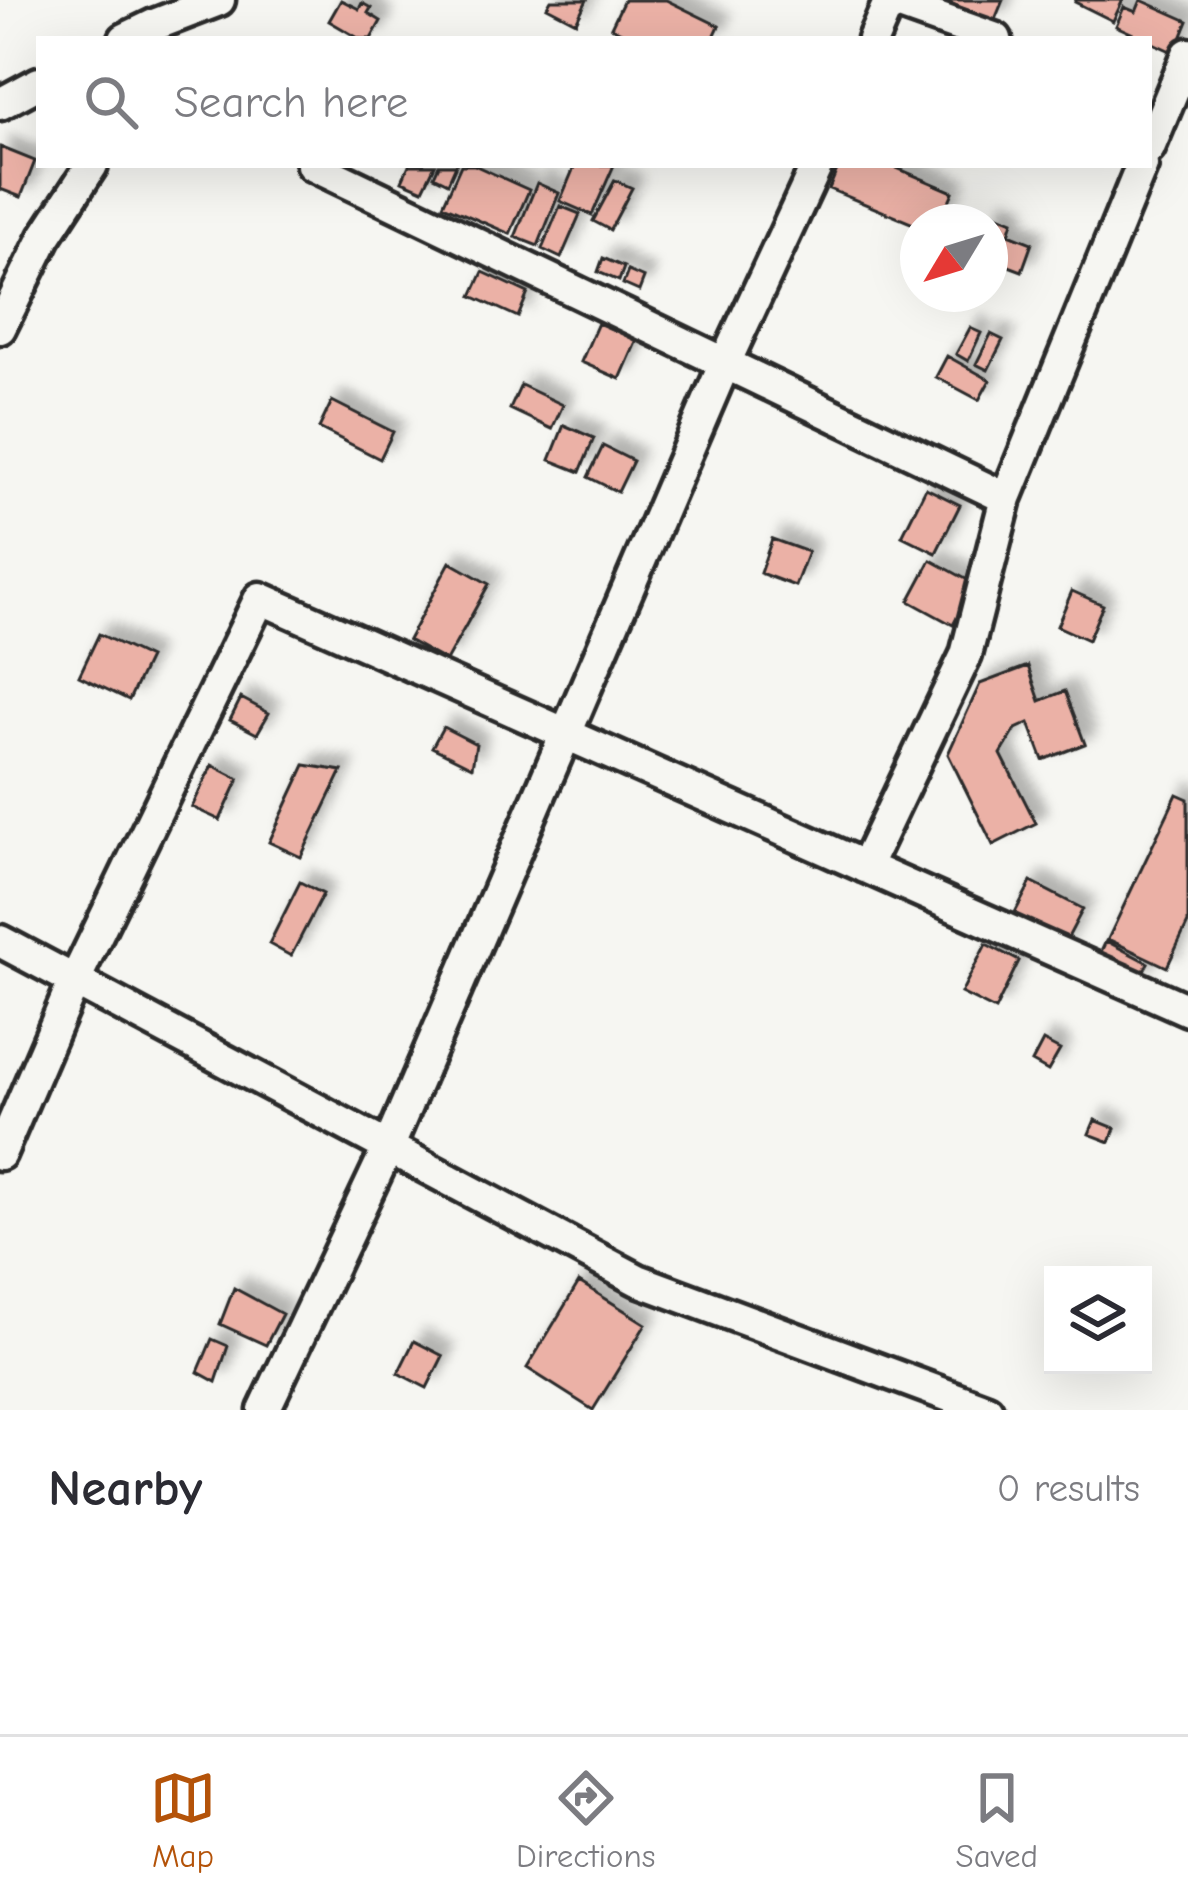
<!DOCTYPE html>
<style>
body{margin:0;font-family:"Comic Neue",sans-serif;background:#f2f2f3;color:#2b2b33}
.controls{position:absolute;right:36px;bottom:36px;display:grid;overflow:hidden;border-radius:0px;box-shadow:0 12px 48px #0002}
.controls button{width:108px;height:108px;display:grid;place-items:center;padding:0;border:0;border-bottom:3px solid #e1e1e2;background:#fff;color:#2b2b33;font:60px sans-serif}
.compass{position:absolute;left:900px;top:204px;width:108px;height:108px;border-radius:50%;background:#fff;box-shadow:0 12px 48px #0002;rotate:232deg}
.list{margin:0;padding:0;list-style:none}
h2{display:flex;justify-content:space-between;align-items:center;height:156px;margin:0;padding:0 48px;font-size:51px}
h2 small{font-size:39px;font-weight:400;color:#7c7c81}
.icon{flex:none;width:66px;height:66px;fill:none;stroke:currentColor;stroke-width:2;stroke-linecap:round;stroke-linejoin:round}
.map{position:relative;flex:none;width:1188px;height:1410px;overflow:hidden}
.search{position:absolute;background:#fff;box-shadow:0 12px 48px #0002;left:36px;right:36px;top:36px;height:132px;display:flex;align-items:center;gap:30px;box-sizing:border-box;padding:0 42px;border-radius:0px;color:#7c7c81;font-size:45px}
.sheet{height:324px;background:#fff}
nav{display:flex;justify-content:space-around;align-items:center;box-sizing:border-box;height:168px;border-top:3px solid #e1e1e2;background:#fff;font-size:33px;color:#7c7c81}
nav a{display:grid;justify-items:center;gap:6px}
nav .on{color:#b45309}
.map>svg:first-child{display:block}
.building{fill:#ebb1a6;stroke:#2b2b2b;stroke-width:3;filter:url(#shadow)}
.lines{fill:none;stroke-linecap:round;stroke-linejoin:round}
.street-casing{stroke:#2b2b2b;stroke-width:39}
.street{stroke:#f6f6f2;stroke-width:30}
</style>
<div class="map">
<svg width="1188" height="1410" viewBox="0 0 1188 1410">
<defs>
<filter id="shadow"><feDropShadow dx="11" dy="-11" stdDeviation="6" flood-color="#0004"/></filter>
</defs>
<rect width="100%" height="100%" fill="#f6f6f2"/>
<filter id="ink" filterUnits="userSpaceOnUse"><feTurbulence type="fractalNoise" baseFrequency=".00833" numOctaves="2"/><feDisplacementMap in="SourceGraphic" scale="24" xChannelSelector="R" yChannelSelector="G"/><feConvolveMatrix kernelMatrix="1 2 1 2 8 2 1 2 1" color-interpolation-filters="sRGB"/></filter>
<g filter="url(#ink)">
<path class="building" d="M341 0 359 9 362 3 371 8 368 13 381 21 371 39H360L329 21Z
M551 0H587L576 22 547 7Z
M624 0H666L719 26 713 39H636L611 27Z
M944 0H1003L994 22Z
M1076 0H1123L1113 21 1075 2Z
M1141 0 1188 21 1175 53 1116 26 1124 7 1136 12Z
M0 147 35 161 21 197 0 189Z
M409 165H435L423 190 402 181Z
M439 165H456L448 183 434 176Z
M461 165H474L529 190 510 234 443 205Z
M575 165H614L592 215 560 201Z
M839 165H890L953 192 940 222H918V226L829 189Z
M615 180 632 188 610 230 593 221Z
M537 183 559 193 538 246 515 237Z
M560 206 580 214 561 258 542 249Z
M993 213 1013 221 1009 234 1032 243 1022 271 990 259 989 222Z
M603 258 624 267 619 281 598 272Z
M628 271 644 278 639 291 623 284Z
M483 272 528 293 518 317 472 296Z
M598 323 637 340 620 379 581 362Z
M970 328 981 333 968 361 956 354Z
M991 334 1003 340 988 370 976 364Z
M947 356 990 380 979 400 936 377Z
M521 385 563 405 552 429 510 409Z
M332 401 393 432 380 459 319 428Z
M564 425 594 438 580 472 550 460Z
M603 446 633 461 618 492 588 477Z
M926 488 960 505 936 553 902 536Z
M772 539 808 552 795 586 760 573Z
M931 560 975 584 953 625 909 601Z
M450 562 489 584 446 661 408 640Z
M1072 591 1103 605 1088 640 1057 626Z
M99 634 149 658 129 700 79 676Z
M1028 666 1040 701 1065 691 1085 744 1043 760 1029 723 1016 729 1001 754 1036 823 993 845 948 754 980 684Z
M241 698 269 713 257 734 230 720Z
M443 727 476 744 472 767 432 747Z
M212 765 239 779 220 820 192 807Z
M305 765 342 771 301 857 269 842Z
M1177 794 1188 799V923L1167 967 1108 939Z
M300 882 323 894 291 956 269 944Z
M1031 882 1083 909 1062 949 1010 922Z
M1106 941 1148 963 1139 980 1098 958Z
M986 944 1019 961 995 1010 961 993Z
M1043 1041 1060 1050 1048 1071 1032 1062Z
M1095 1120 1115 1128 1110 1142 1089 1134Z
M579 1282 646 1324 593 1410 527 1368Z
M234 1288 282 1314 266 1345 220 1324Z
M212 1339 228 1346 216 1382 198 1372Z
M414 1341 443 1356 427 1388 398 1373Z"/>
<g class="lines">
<defs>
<path id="street" d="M889 1 996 39
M125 39 154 25 219 0
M873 39 890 0
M0 104 39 83
M1149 148 1188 54
M312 165 1006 498
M0 328 45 237 92 165
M865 867 966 655 1006 498 1142 165
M0 941 638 1280 987 1410
M0 1154 74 982 260 598 1188 1010
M264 1410 388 1148 725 363 817 165"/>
</defs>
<use href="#street" class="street-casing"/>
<use href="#street" class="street"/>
</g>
</g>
</svg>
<div class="controls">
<button><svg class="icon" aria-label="layers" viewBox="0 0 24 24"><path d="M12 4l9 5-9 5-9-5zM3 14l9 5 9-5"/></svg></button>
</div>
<svg class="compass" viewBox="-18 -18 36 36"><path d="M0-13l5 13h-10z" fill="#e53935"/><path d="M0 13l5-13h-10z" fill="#7c7c81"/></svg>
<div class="search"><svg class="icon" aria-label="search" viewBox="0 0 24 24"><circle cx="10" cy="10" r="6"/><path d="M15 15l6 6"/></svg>Search here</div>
</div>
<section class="sheet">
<h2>Nearby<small>0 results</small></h2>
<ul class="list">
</ul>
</section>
<nav>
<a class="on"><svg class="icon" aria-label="map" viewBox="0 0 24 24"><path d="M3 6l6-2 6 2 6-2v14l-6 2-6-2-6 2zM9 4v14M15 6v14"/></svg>Map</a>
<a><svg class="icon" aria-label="directions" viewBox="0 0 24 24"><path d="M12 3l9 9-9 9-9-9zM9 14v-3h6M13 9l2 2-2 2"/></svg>Directions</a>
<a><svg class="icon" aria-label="saved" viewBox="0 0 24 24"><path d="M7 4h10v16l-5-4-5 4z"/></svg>Saved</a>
</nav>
